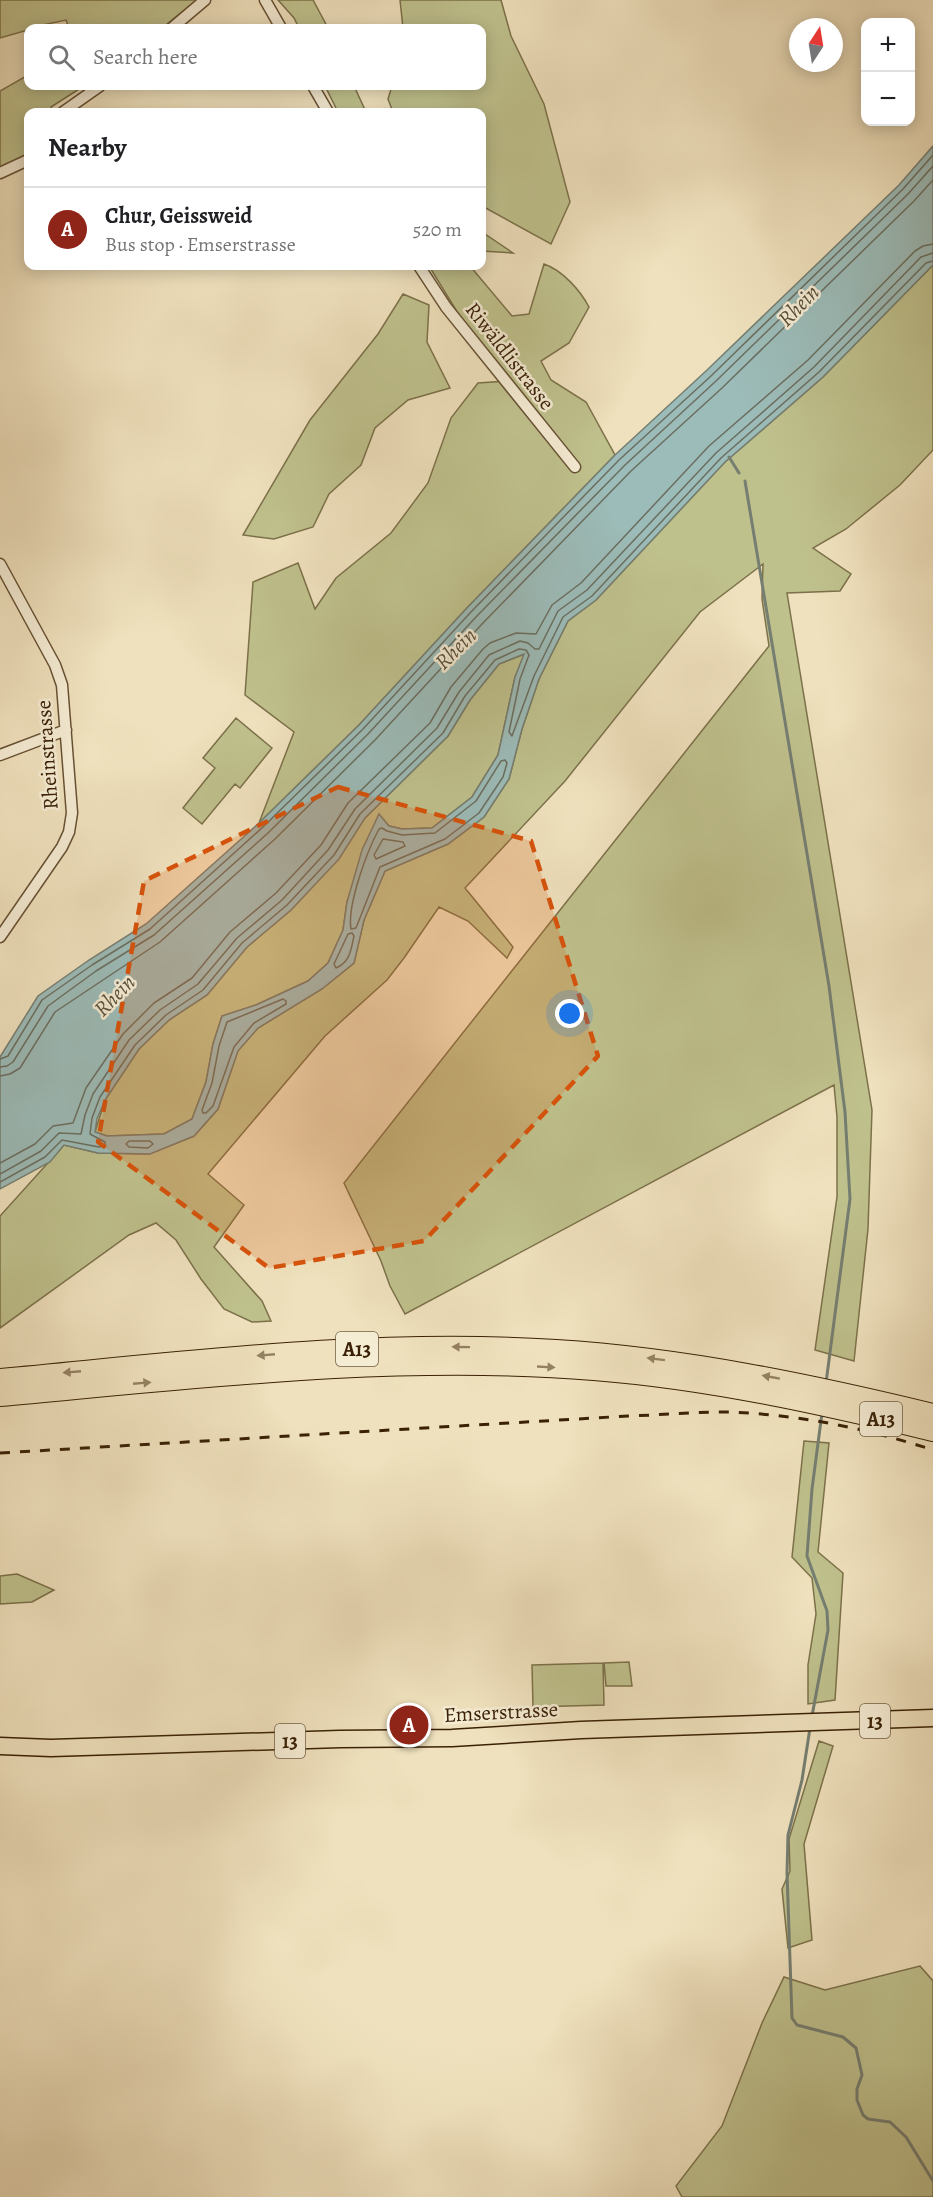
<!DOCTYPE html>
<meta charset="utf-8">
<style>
body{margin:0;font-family:Alegreya,serif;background:#f6f6f6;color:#202124}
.controls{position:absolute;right:18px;top:18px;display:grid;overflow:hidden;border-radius:12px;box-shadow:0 3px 15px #0003}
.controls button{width:54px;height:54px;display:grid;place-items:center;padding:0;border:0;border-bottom:2px solid #e0e0e0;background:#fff;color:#202124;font:30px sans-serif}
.compass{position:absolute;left:789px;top:18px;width:54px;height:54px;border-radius:50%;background:#fff;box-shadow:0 3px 15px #0003;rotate:12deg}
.you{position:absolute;left:570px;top:1014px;width:21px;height:21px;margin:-15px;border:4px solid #fff;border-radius:50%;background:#1a73e8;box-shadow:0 0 0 9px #1a73e833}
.badge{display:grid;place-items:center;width:39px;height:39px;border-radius:50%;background:#8f2418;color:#fff;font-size:20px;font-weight:700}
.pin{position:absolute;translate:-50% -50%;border:3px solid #fff;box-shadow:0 2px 6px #0006}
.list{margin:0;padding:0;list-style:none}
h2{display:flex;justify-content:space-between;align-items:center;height:78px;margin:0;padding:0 24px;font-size:26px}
h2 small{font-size:20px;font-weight:400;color:#757577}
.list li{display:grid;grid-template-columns:39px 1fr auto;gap:18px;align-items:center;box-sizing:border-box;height:84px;padding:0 24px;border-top:2px solid #e0e0e0}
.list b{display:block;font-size:22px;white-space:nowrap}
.list p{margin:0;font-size:20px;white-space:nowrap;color:#757577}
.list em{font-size:20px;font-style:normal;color:#757577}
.icon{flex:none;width:33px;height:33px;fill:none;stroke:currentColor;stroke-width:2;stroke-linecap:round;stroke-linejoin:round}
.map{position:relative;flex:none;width:933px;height:2197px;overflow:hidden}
.search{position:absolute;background:#fff;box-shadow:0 3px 15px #0003;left:24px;top:24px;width:462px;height:66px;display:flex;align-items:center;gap:15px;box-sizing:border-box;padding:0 21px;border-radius:12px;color:#757577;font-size:22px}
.panel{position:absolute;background:#fff;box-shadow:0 3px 15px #0003;left:24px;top:108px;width:462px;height:162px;border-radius:12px}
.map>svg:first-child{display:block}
.green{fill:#bfc18d;stroke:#7c714a;stroke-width:1.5}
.water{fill:#9cbcb9;stroke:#757e71;stroke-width:1.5;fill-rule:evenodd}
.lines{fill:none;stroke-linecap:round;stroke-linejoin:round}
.shore{stroke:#6b6e60;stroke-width:1.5}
.stream{stroke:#757e71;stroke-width:3}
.street-casing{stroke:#675134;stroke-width:13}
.primary-casing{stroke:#3a2106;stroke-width:19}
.highway-casing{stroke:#3a2106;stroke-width:22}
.street{stroke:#f5ecd4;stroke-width:10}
.primary{stroke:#efe1bd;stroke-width:16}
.highway{stroke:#efe1bd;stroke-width:20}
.rail{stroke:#3a2106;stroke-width:3;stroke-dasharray:10 10;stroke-linecap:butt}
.oneway{fill:#948162}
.marked{fill:#d7530b;fill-opacity:0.2;stroke:#d7530b;stroke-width:4.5;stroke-dasharray:12 8;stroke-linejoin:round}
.labels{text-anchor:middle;stroke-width:5;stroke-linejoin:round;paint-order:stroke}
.shield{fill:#f5ecd4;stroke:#725e44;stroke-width:1.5}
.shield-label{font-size:20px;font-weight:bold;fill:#3a2106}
.street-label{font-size:21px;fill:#3a2106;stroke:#f5ecd4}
.water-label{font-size:22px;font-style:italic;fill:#57503c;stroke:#f5ecd4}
</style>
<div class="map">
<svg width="933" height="2197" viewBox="0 0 933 2197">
<rect width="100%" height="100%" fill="#efe1bd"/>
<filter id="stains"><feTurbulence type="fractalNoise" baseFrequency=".00333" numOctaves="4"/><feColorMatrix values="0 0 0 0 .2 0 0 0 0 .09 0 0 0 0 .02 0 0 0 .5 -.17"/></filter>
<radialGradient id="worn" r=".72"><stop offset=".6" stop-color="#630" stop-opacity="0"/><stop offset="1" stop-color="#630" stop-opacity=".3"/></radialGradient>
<path class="green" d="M0 0H197L162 28H69L66 20 28 28V30L0 38Z
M278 0H313L328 28H299L294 18Z
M400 0H501L511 36 544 104 570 202 551 244 482 206V112H393L388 99 392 86H482V28H403Z
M28 75V86H84L51 107V112H28V161L0 176V91Z
M325 86H354L366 112H338Z
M482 232 513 253 482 251Z
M544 264C562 270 580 290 589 307L569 343 541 361 551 380 586 402 615 455 466 609 359 725 259 823 294 732 245 695 253 582 298 563 315 609 336 578 391 533 428 483 451 418 478 383 506 381 456 310 429 266H470L512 316 529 314Z
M933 265V450L900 485 846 529 813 548 851 574 840 591 787 593 872 1110 868 1229 854 1361 815 1350 837 1197V1117L834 1085 405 1314 390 1286 381 1261 344 1183 769 646 762 599 763 564 700 612 565 781 465 888 513 947 507 958 468 921 439 907 404 958 387 980 325 1036 208 1174 244 1205 214 1247 262 1301 271 1321 252 1322 224 1309 201 1279 176 1240 156 1223 129 1235 0 1328V1216L64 1145 98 1153 149 1154 194 1136 218 1109 238 1050 258 1028 322 989 354 963 364 920 385 871 448 844 484 817 509 779 522 729 539 679 568 621 596 600 725 462 823 377Z
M403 294 429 305 427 342 450 388 408 400 375 428 361 465 329 494 313 527 274 539 243 535 310 420 378 334Z
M525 654 515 677 498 755 472 797 432 828 402 829 389 826 379 815 347 902 343 930 328 963 308 981 256 1005 222 1016 213 1044 206 1082 192 1119 164 1134 107 1136 95 1132 105 1100 139 1049 169 1020 207 995 247 947 291 910 313 886 365 818 448 736 470 700 499 664Z
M236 718 272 748 240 788 235 784 202 824 183 808 215 768 203 758Z
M804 1441 829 1443 818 1552 843 1573 835 1700 808 1704V1665L816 1614 812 1578 792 1557Z
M17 1574 54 1590 32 1602 0 1604V1576Z
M629 1662 632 1686H606L604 1663Z
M603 1663 604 1705 533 1707 532 1665Z
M819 1741 833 1746 804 1844 812 1940 788 1948 782 1889 790 1871 789 1839Z
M920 1966 933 1981V2197H682L676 2186 722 2126 762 2023 784 1977 825 1990Z"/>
<path class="water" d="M933 146V265L823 377 725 462 596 600 568 621 539 679 522 729 509 779 484 817 448 844 385 871 364 920 354 963 322 989 258 1028 238 1051 218 1109 194 1136 150 1154 98 1153 64 1145 50 1162 0 1189V1057L38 996 89 960 146 924 259 823 359 725 466 609 615 455 706 371 899 185ZM524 654 515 677 498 755 472 797 432 828 402 829 389 826 379 814 362 850 347 902 343 930 328 963 308 981 256 1005 222 1016 213 1044 206 1082 192 1119 164 1134 107 1136 95 1132 97 1119 105 1100 139 1049 169 1020 207 995 247 947 291 910 339 859 365 818 448 736 470 700 499 664Z"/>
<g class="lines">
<path class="shore" d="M505 760 507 763 503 777 479 813 445 839 380 867 356 928 351 929C347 905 367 851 379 829L382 828 387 831 402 835 435 833 476 801 501 761Z
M383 839 403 842 405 846 376 859 374 855Z
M352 933 354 936C351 950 350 962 336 968L334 964 348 934Z
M283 999 286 1001V1004L254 1023 234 1047 213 1106 206 1113H203L202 1110 212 1083 219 1046 227 1022Z
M0 1059 8 1056 42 1000 92 965 150 929 263 827 363 729 470 613 619 460 711 376 903 189 933 155
M0 1067 7 1066 13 1062 48 1006 96 971 154 935 268 833 368 734 475 618 625 465 716 381 908 194 933 166
M0 1076 10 1074 20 1068 55 1012 160 942 275 839 375 740 482 624 631 471 722 388 914 201 933 180
M129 1141H150L153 1144 148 1148 129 1147 126 1144Z
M0 1163 35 1144 53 1126 73 1123 86 1088 123 1034 154 1003 192 978 230 932 276 893 321 845 348 803 430 723 451 687 483 649 490 643 516 633 536 634 552 605 581 583 709 446 808 360 915 251 923 246 933 244
M0 1174 41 1151 59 1133 81 1134 85 1115 93 1094 129 1040 160 1010 198 984 237 938 282 900 328 850 355 809 437 728 459 692 489 655 520 641 528 643 535 649H539L558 611 587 590 716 453 814 367 921 257 933 253
M0 1182 45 1157 62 1140 99 1147 105 1146V1142L90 1134 92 1118 100 1097 135 1045 166 1015 203 990 242 943 287 905 334 855 360 814 443 733 465 696 495 660 519 649 526 650 529 655 520 679 509 732 512 736 534 676 563 617 592 596 721 458 819 372 926 263 933 261"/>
<path class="stream" d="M729 457 739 473
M745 481 829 986 845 1112 850 1199 826 1383
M812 1716 828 1630 827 1611 807 1556 812 1489 822 1413
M810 1728 802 1780 788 1835 787 1873 792 2018 797 2025 843 2037 856 2048 862 2075 857 2089V2100L863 2115 868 2119 890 2122 906 2137 933 2181"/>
<defs>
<path id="street" d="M265 0 281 28
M172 28 205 0
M313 86 328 112
M63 112 100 86
M0 173 28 160
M419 266 446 307 575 467
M0 564 55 665 62 685 72 813 69 832 62 847 0 937
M0 755 66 730"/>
<path id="primary" d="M0 1746 51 1748 340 1739 452 1738 581 1730 933 1718"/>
<path id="highway" d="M0 1379C184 1362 371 1338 556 1350 684 1358 809 1384 933 1414
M0 1396C197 1378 396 1354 594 1370 709 1379 821 1404 933 1431"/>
</defs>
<use href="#street" class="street-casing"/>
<use href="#primary" class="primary-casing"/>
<use href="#highway" class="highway-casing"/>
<use href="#street" class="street"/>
<use href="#primary" class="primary"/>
<use href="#highway" class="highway"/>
<path class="rail" d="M0 1453 628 1416C661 1415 693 1412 725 1412 796 1414 866 1428 933 1450"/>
</g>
<defs><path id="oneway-solid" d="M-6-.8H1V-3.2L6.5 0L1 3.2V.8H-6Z" transform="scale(1.5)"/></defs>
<g class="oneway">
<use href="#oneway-solid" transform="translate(461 1347) rotate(-179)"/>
<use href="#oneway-solid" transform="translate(266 1355) rotate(175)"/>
<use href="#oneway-solid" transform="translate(656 1359) rotate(-173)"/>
<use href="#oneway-solid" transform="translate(546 1367) rotate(3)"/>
<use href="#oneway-solid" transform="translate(72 1372) rotate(175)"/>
<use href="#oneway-solid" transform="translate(771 1377) rotate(-170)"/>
<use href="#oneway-solid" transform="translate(142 1383) rotate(-5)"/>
</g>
<path class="marked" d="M338 787 531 841 598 1056 424 1241 269 1268 98 1142 144 881Z"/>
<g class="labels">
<g class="shield">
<rect x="336" y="1332" width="42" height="34" rx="4.5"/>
<rect x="860" y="1402" width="42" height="34" rx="4.5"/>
<rect x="860" y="1704" width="30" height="34" rx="4.5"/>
<rect x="275" y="1724" width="30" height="34" rx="4.5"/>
</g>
<g class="shield-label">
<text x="357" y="1356">A13</text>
<text x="881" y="1426">A13</text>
<text x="875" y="1728">13</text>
<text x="290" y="1748">13</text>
</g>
<g class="street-label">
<text transform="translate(510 356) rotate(52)" y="7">Riwäldlistrasse</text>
<text transform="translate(47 755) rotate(-94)" y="7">Rheinstrasse</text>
<text transform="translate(501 1712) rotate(-3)" y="7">Emserstrasse</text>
</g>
<g class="water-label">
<text transform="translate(798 305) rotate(-46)" y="8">Rhein</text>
<text transform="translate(455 648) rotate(-45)" y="8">Rhein</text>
<text transform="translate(114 995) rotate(-46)" y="8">Rhein</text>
</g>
</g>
<rect width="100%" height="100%" filter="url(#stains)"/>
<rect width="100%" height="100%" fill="url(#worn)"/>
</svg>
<div class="controls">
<button>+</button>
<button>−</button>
</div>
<svg class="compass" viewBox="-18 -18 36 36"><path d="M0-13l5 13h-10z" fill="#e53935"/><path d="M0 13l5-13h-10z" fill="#757577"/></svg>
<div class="you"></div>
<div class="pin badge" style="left:409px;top:1725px">A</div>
<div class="search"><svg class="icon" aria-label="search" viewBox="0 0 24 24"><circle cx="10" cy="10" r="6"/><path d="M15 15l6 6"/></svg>Search here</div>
<section class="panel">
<h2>Nearby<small></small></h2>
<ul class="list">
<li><span class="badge">A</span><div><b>Chur, Geissweid</b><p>Bus stop · Emserstrasse</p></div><em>520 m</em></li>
</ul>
</section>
</div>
